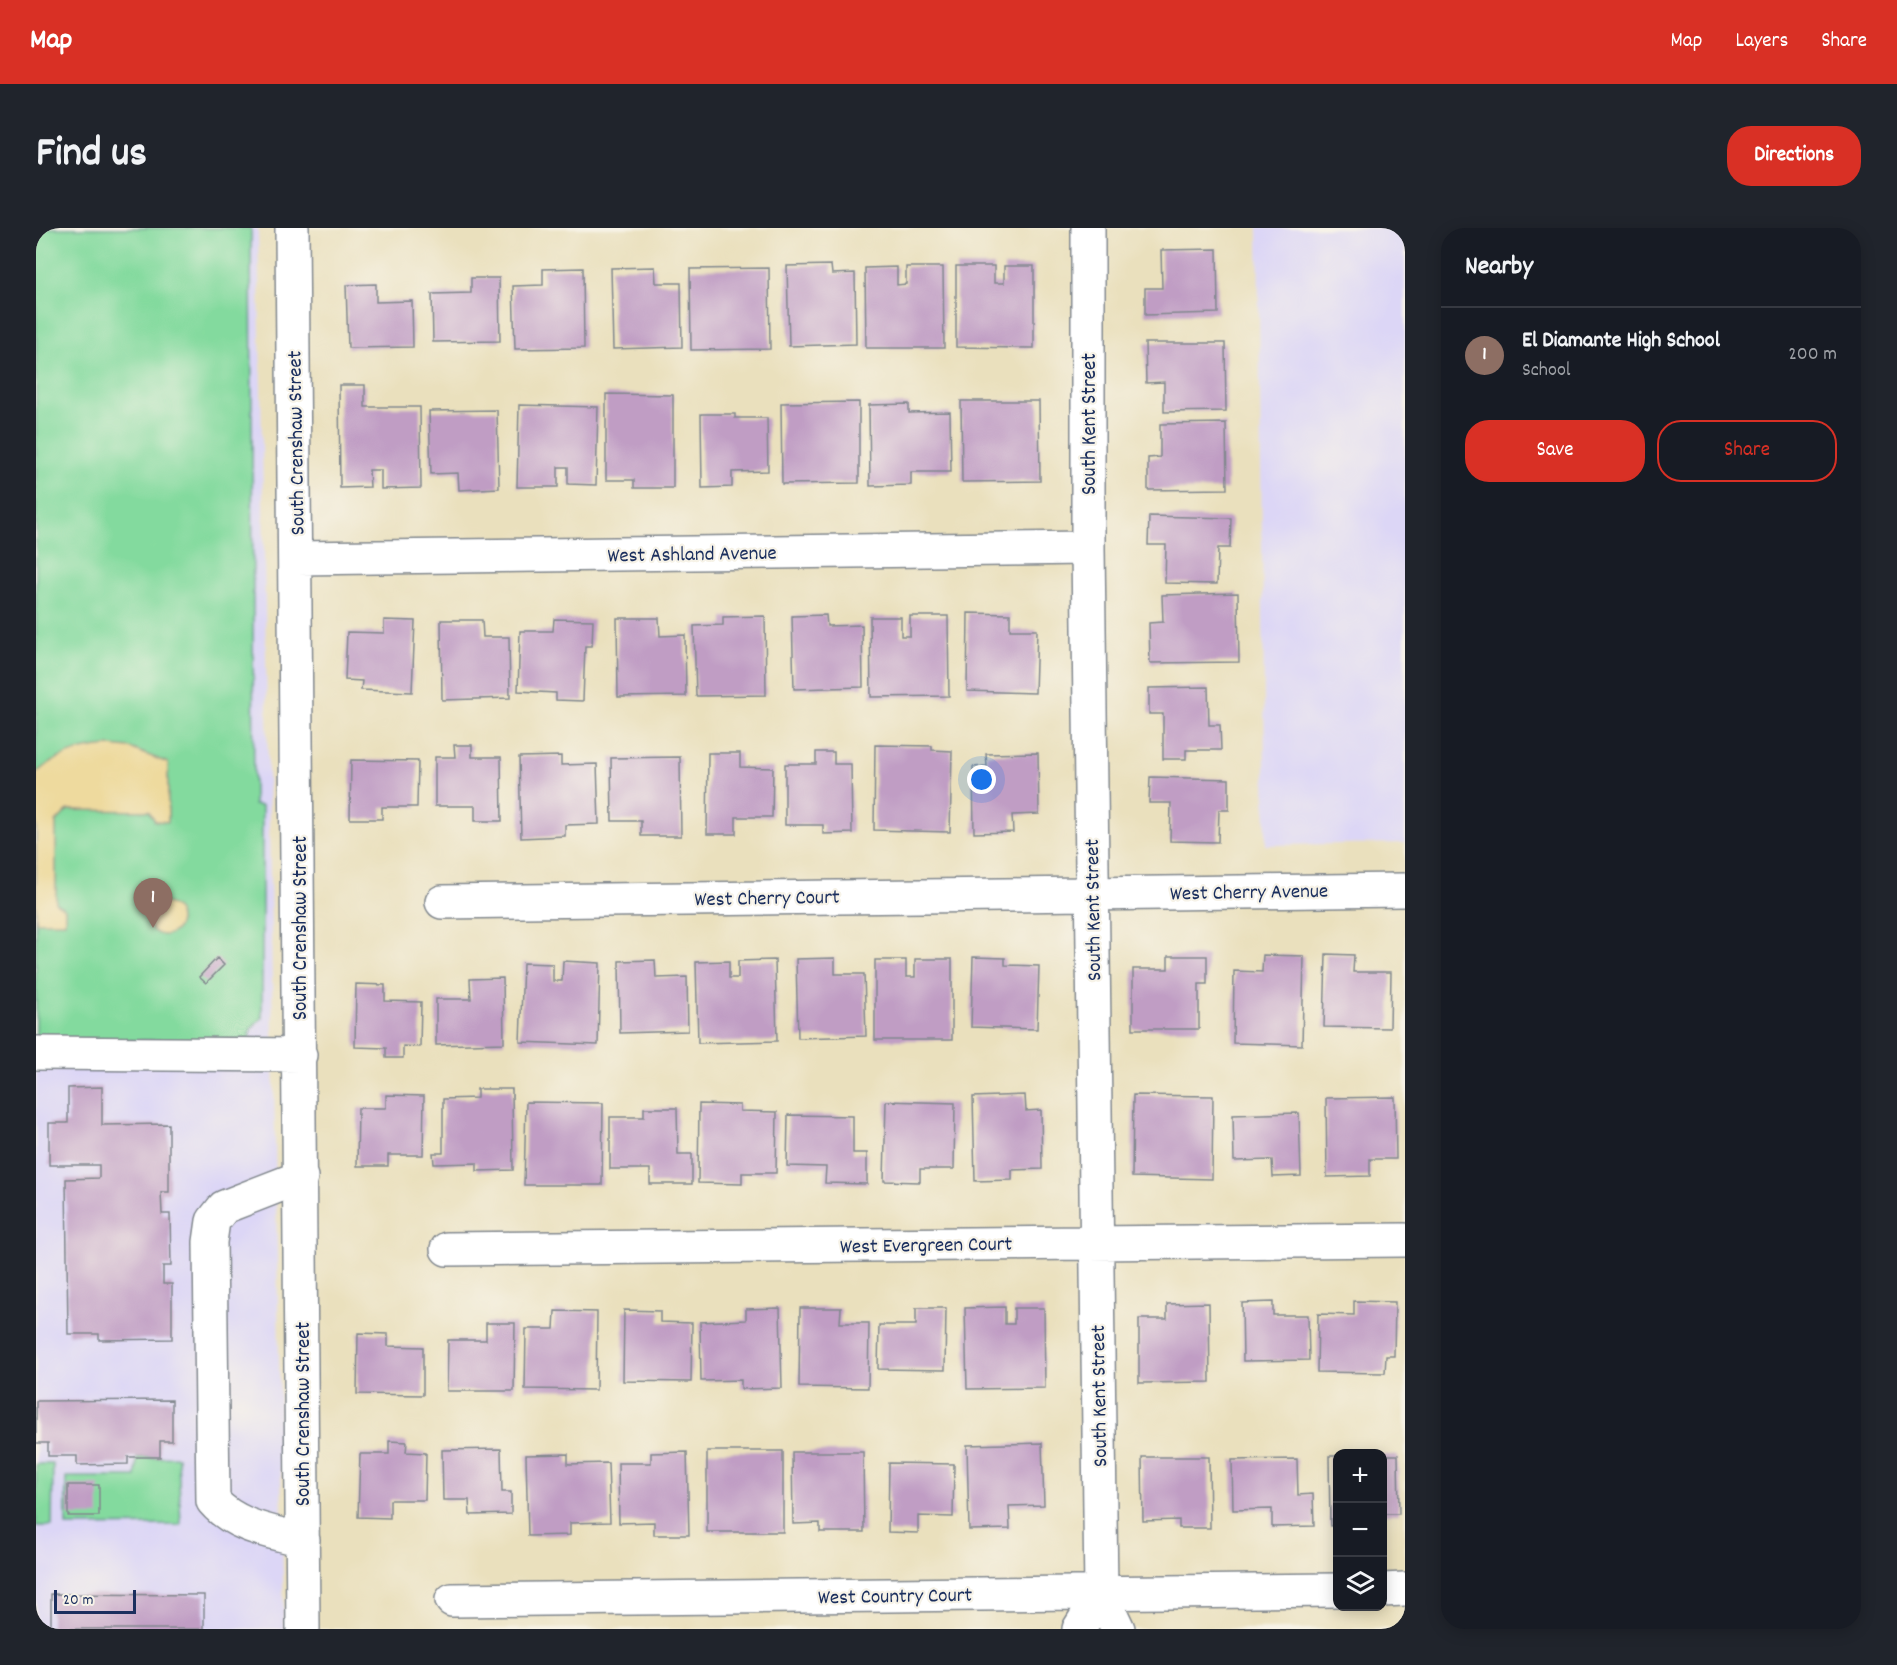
<!DOCTYPE html>
<meta charset="utf-8">
<style>
body{margin:0;font-family:Dekko,sans-serif;background:#20242c;color:#f1f3f6}
.controls{position:absolute;right:18px;bottom:18px;display:grid;overflow:hidden;border-radius:12px;box-shadow:0 3px 15px #0003}
.controls button{width:54px;height:54px;display:grid;place-items:center;padding:0;border:0;border-bottom:2px solid #363941;background:#171b24;color:#f1f3f6;font:30px sans-serif}
.scale{position:absolute;left:18px;bottom:15px;width:82px;box-sizing:border-box;padding-left:6px;border:3px solid #1b2f5e;border-top:0;font-size:16px;line-height:21px;white-space:nowrap;color:#1b2f5e;-webkit-text-stroke:4px #f7f3e8;paint-order:stroke}
.you{position:absolute;left:946px;top:552px;width:21px;height:21px;margin:-15px;border:4px solid #fff;border-radius:50%;background:#1a73e8;box-shadow:0 0 0 9px #1a73e833}
.badge{display:grid;place-items:center;width:39px;height:39px;border-radius:50%;background:#d93025;color:#fff;font-size:20px;font-weight:700}
.pin{position:absolute;translate:-50% -50px;filter:drop-shadow(0 2px 3px #0008)}
.pin::after{content:'';position:absolute;top:32px;width:21px;height:18px;background:inherit;clip-path:polygon(0 0,100% 0,50% 100%)}
.list{margin:0;padding:0;list-style:none}
h2{display:flex;justify-content:space-between;align-items:center;height:78px;margin:0;padding:0 24px;font-size:26px}
h2 small{font-size:20px;font-weight:400;color:#9ea1a6}
.list li{display:grid;grid-template-columns:39px 1fr auto;gap:18px;align-items:center;box-sizing:border-box;height:96px;padding:0 24px;border-top:2px solid #363941}
.list b{display:block;font-size:22px;white-space:nowrap}
.list p{margin:0;font-size:20px;white-space:nowrap;color:#9ea1a6}
.list em{font-size:20px;font-style:normal;color:#9ea1a6}
.actions{display:flex;gap:12px;padding:18px 24px}
.actions a{flex:1;padding:14px 0;border:2px solid #d93025;border-radius:24px;text-align:center;font-size:21px;color:#d93025}
.actions .main{background:#d93025;color:#fff}
.icon{flex:none;width:33px;height:33px;fill:none;stroke:currentColor;stroke-width:2;stroke-linecap:round;stroke-linejoin:round}
.map{position:relative;flex:none;width:1369px;height:1401px;overflow:hidden;border-radius:24px}
header{display:flex;align-items:center;gap:36px;box-sizing:border-box;height:84px;padding:0 30px;background:#d93025;color:#fff}
header strong{font-size:28px}
nav{display:flex;gap:33px;margin-inline-start:auto;font-size:21px}
.intro{display:flex;align-items:center;justify-content:space-between;box-sizing:border-box;height:144px;padding:0 36px}
h1{margin:0;font-size:42px}
.button{padding:15px 27px;border-radius:24px;background:#d93025;color:#fff;font-size:21px;font-weight:700}
main{display:flex;gap:36px;padding:0 36px}
aside{flex:1;background:#171b24;border-radius:24px;box-shadow:0 3px 15px #0003}
.map>svg:first-child{display:block}
.built{fill:#dcd6f6}
.green{fill:#83da9e;stroke:#4f847e;stroke-width:1.5}
.sand{fill:#eeda9e;stroke:#84847e;stroke-width:1.5}
.building{fill:#c09dc4}
.lines{fill:none;stroke-linecap:round;stroke-linejoin:round}
.minor-casing{stroke:#82888e;stroke-width:36}
.minor{stroke:#fff;stroke-width:33}
.labels{text-anchor:middle;stroke-width:4.5;stroke-linejoin:round;paint-order:stroke}
.street-label{font-size:21px;fill:#1b2f5e;stroke:#f7f3e8}
</style>
<header>
<strong>Map</strong>
<nav><a>Map</a><a>Layers</a><a>Share</a></nav>
</header>
<div class="intro"><h1>Find us</h1><a class="button">Directions</a></div>
<main>
<div class="map">
<svg width="1369" height="1401" viewBox="0 0 1369 1401">
<rect width="100%" height="100%" fill="#f7f3e8"/>
<filter id="ink" filterUnits="userSpaceOnUse"><feTurbulence type="fractalNoise" baseFrequency=".0167" numOctaves="2"/><feDisplacementMap in="SourceGraphic" scale="12" xChannelSelector="R" yChannelSelector="G"/><feConvolveMatrix kernelMatrix="1 2 1 2 8 2 1 2 1" color-interpolation-filters="sRGB"/></filter>
<filter id="wash" filterUnits="userSpaceOnUse"><feTurbulence type="fractalNoise" baseFrequency=".008" numOctaves="4" result="noise"/><feDisplacementMap in="SourceGraphic" scale="24" xChannelSelector="R" yChannelSelector="G"/><feGaussianBlur stdDeviation="1.35" result="paint"/><feColorMatrix in="noise" values="0 0 0 0 0 0 0 0 0 0 0 0 0 0 0 0 0 1.4 0 .05"/><feComposite in="paint" operator="in"/></filter>
<g filter="url(#wash)">
<rect width="100%" height="100%" fill="#eae0bd"/>
<path class="built" d="M0 0H222L248 1401H0Z
M1222 0H1369V615L1230 617Z"/>
<path class="green" d="M0 0H215L218 577 226 578V790L214 802V812L0 813Z
M142 1229 145 1297 30 1298V1249H100L101 1230Z
M0 1236H17L16 1298H0Z"/>
<path class="sand" d="M74 518 94 520 132 535V594L119 593 113 583 32 582 20 594V675L29 681V694H0V545C22 526 46 520 74 518Z
M112 691a16 16 0 1 1 32 0a16 16 0 1 1-32 0Z"/>
<g id="blocks">
<path class="building" d="M1181 21 1182 85 1109 87V60H1126L1125 22Z
M795 37 796 46 819 45 820 116 753 118 751 38Z
M920 38H958V55H968V38H998V120L920 119Z
M619 39 620 55H645L646 119 577 121 575 40Z
M861 39V57L870 56V39H907L908 120H830L829 40Z
M547 40 548 120 479 121 477 58 507 57V41Z
M733 40 734 121 655 122 654 41Z
M435 50H463L464 113 397 114 396 66 435 65Z
M340 56V74L376 73 377 119 312 120 310 57Z
M1109 115H1189L1190 183 1128 184V154L1110 155Z
M303 157H329V179H384L385 260 345 261V242H333L334 259 304 260Z
M570 166 637 167V260H598V252H570Z
M925 173H1003L1004 253 926 254Z
M823 174V255L746 256 745 175Z
M873 176V185L914 184 915 244H875V257L834 258 833 177Z
M483 177 562 179 560 257 532 256V239H522V259H481Z
M461 182 463 260 423 262 422 245 395 246 393 183Z
M665 186H699V190H731L732 243 696 244V259L666 260Z
M1190 195 1191 261 1112 262V230L1124 229V196Z
M1113 288 1195 290 1194 320H1182L1181 356 1129 355 1130 317H1112Z
M1202 365 1203 434 1114 435 1113 395 1127 394 1126 367Z
M932 385 974 386V402H1001L999 465 931 463Z
M790 387 791 398 826 397 827 459 758 461 756 388Z
M729 388 730 467 660 468 658 398 687 397V389Z
M874 388H912L913 468 835 469 834 389H865V408H874Z
M581 390H623L624 408 649 407 650 468 582 469Z
M518 391 557 392 556 418H549L547 473 520 472V465L482 463 484 403H517Z
M348 392 379 393 376 464 325 462 326 453 309 452 311 404 348 405Z
M405 392H446L447 409H473L474 470 406 472Z
M1172 459 1173 497H1184L1185 522H1150V531H1127V486H1113V460Z
M418 517H436V529H465L466 593H439V578H399V529H419Z
M839 517 896 518V522L916 523 914 604 838 602Z
M780 524H798V536H815L816 605 787 606V597H749V536H780Z
M672 525H704V539L737 540 736 589H700V606H671Z
M1002 525 1003 586 976 587 977 604 938 605 937 539 951 538 950 526Z
M525 528V537L561 536 563 596 529 597V608L485 610 483 529Z
M644 529 645 608H605V593H576L575 530Z
M315 532 382 533 381 579H346V591H314Z
M1114 549 1193 551V582H1183L1182 614 1134 613 1135 575H1113Z
M1290 726 1318 727 1317 744H1355L1354 800 1288 799Z
M1227 727 1268 728 1266 817 1197 815 1198 743 1226 744Z
M1132 728H1171V756H1163V801H1097V741H1132Z
M937 729 969 730V737L1003 738 1001 801 935 799Z
M181 730 188 737 170 755 163 749Z
M799 730V746H828L830 808 762 810 760 731Z
M879 731H916V812H839V732H870V749H879Z
M619 732 620 750 651 749 652 803 584 805 583 733Z
M739 732 741 813 662 815 660 734 693 733V750H702V733Z
M527 733 564 735 562 817 484 814 487 735 517 736V753H526Z
M467 750 468 815 400 817V771H435L434 751Z
M320 756 349 757V773L385 774 384 819 367 818V830H350V820L319 819Z
M66 859V897L133 896V964H125L126 986H134L135 1038H127V1056H136V1111L63 1112V1106H32L30 951 63 950V937H13V895H32V860Z
M441 861H476L477 942 441 943V935L398 936 397 925H407V871L441 870Z
M350 867 388 868 387 927H352V938H321L322 880H350Z
M989 867 990 883 1005 882 1006 941 976 942V952L939 953 937 869Z
M1097 867 1177 868 1176 951 1096 949Z
M1359 869 1360 931H1334V948L1291 949 1290 870Z
M850 873 919 875 918 941H884V954L848 953Z
M490 874 567 875 566 957H488Z
M663 876 704 877V883L741 884 740 945H706V956L662 955Z
M608 880H641L642 926H656V956H614V941H574V889H608Z
M1263 885 1265 948 1237 949 1236 932 1198 933 1197 887Z
M752 887 817 888V925H831V956L789 955 790 939 751 938Z
M1318 1073 1359 1074 1358 1128H1350L1349 1145 1281 1144 1282 1086 1318 1087Z
M1237 1074V1087H1272L1273 1132 1207 1133 1206 1075Z
M1173 1075 1174 1154 1103 1155V1091H1131V1076Z
M969 1079V1096H978V1080H1008L1009 1160 931 1161 929 1080Z
M744 1080 746 1160 705 1161V1152L665 1153 664 1094 710 1092V1081Z
M764 1080H805L804 1095H833L832 1160 763 1159Z
M880 1080H910L909 1142 842 1141 843 1097H880Z
M588 1082 624 1083V1094L656 1095 655 1154 587 1153Z
M519 1083 561 1084 560 1162 489 1161 490 1101H518Z
M450 1095H479L478 1163H411L412 1112H450Z
M322 1105 352 1106V1118L387 1119V1167L321 1166Z
M136 1172V1213H124V1229H92V1236L41 1237V1228H12V1215H0V1173Z
M353 1213 371 1214 370 1224 390 1225 389 1272H354V1290L322 1289 324 1226H353Z
M1006 1215 1008 1277 973 1278 974 1301 933 1302 931 1217Z
M465 1221 466 1264H475V1286L434 1287 433 1272H407L406 1222Z
M671 1223H747V1304H671Z
M651 1224 653 1307H618V1294L583 1295 582 1235H615V1225Z
M756 1224H827L828 1304H784V1295L757 1296Z
M532 1226V1236L572 1235 574 1294 534 1295V1307L492 1308 490 1227Z
M1346 1227H1362L1363 1286H1346Z
M1293 1228H1302V1297L1294 1298Z
M1106 1229H1173L1174 1300H1143V1292L1107 1293Z
M1261 1231 1262 1267 1277 1266 1278 1298 1236 1299V1281L1197 1282 1196 1232Z
M853 1235 918 1236 917 1289 882 1288V1305L852 1304Z
M32 1257H63V1288H32Z
M15 1366 168 1367V1401H15Z"/>
</g>
</g>
<g filter="url(#ink)">
<use href="#blocks" fill-opacity="0" stroke="#82888e" stroke-width="1.5"/>
<g class="lines">
<defs>
<path id="minor" d="M256 0 267 1401
M1052 0V320L1065 1365 1082 1401
M261 330 1052 320
M406 674 1369 662
M0 825 264 827
M265 949 188 979 177 993 174 1014 177 1273C199 1299 236 1304 267 1312
M411 1021 1369 1012
M1346 1362 1369 1361
M416 1372 1302 1362
M1043 1401 1065 1365"/>
</defs>
<use href="#minor" class="minor-casing"/>
<use href="#minor" class="minor"/>
</g>
</g>
<g class="labels">
<g class="street-label">
<text transform="translate(1052 196) rotate(-90)" y="7">South Kent Street</text>
<text transform="translate(259 215) rotate(-91)" y="7">South Crenshaw Street</text>
<text transform="translate(656 325) rotate(-1)" y="7">West Ashland Avenue</text>
<text transform="translate(1213 663) rotate(-1)" y="7">West Cherry Avenue</text>
<text transform="translate(731 669) rotate(-1)" y="7">West Cherry Court</text>
<text transform="translate(1056 682) rotate(-91)" y="7">South Kent Street</text>
<text transform="translate(263 700) rotate(-90)" y="7">South Crenshaw Street</text>
<text transform="translate(890 1016) rotate(-1)" y="7">West Evergreen Court</text>
<text transform="translate(1062 1168) rotate(-91)" y="7">South Kent Street</text>
<text transform="translate(266 1186) rotate(-90)" y="7">South Crenshaw Street</text>
<text transform="translate(859 1367) rotate(-1)" y="7">West Country Court</text>
</g>
</g>
</svg>
<div class="controls">
<button>+</button>
<button>−</button>
<button><svg class="icon" aria-label="layers" viewBox="0 0 24 24"><path d="M12 4l9 5-9 5-9-5zM3 14l9 5 9-5"/></svg></button>
</div>
<div class="scale">20 m</div>
<div class="you"></div>
<div class="pin badge" style="left:117px;top:700px;background:#8d6e63">1</div>
</div>
<aside>
<h2>Nearby<small></small></h2>
<ul class="list">
<li><span class="badge" style="background:#8d6e63">1</span><div><b>El Diamante High School</b><p>School</p></div><em>200 m</em></li>
</ul>
<div class="actions"><a class="main">Save</a><a>Share</a></div>
</aside>
</main>
